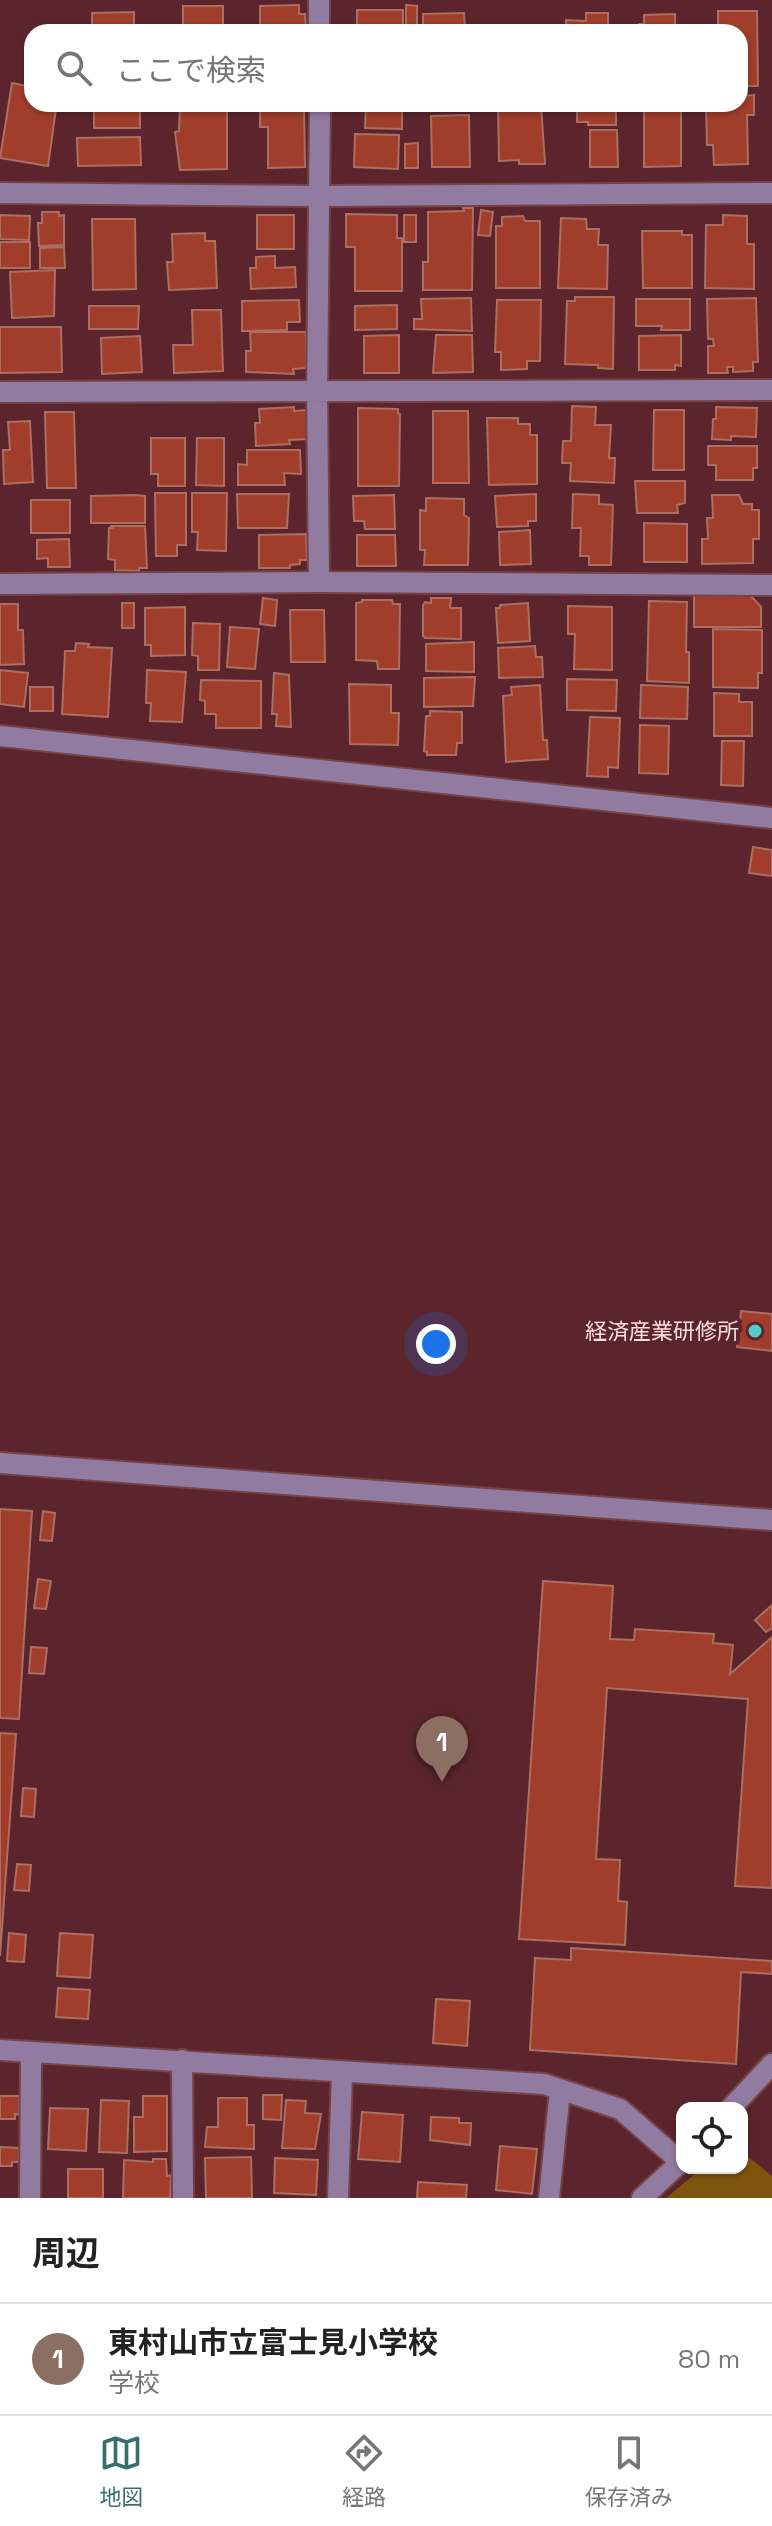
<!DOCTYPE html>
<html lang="ja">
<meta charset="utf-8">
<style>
body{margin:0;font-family:"Space Grotesk","Noto Sans JP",sans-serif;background:#f2f2f2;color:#222}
.controls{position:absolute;right:24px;bottom:24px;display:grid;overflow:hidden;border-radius:16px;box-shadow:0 2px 6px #0004}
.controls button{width:72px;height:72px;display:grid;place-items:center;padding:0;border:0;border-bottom:2px solid #e0e0e0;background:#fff;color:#222;font:40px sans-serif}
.you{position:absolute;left:436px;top:1344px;width:28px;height:28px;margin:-20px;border:6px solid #fff;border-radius:50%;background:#1a73e8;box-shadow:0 0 0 12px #1a73e833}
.badge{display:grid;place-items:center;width:52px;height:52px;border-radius:50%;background:#386f6e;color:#fff;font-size:26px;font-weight:700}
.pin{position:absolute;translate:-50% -66px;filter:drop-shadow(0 2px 4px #0008)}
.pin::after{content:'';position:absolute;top:42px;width:28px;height:24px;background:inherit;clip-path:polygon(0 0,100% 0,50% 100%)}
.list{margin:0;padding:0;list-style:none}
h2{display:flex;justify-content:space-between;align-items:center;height:104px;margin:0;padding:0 32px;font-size:34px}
h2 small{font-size:26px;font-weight:400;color:#767676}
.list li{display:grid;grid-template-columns:52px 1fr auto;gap:24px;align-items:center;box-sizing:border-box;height:112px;padding:0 32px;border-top:2px solid #e0e0e0}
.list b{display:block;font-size:30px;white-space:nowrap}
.list p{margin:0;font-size:26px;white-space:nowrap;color:#767676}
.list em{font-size:26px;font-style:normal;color:#767676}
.icon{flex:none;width:44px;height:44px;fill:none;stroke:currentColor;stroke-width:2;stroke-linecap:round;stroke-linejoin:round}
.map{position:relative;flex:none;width:772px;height:2198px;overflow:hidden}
.search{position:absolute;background:#fff;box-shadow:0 2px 6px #0004;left:24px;right:24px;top:24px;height:88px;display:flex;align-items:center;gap:20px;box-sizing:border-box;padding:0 28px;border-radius:24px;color:#767676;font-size:30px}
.sheet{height:216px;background:#fff}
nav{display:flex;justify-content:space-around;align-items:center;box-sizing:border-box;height:112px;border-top:2px solid #e0e0e0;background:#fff;font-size:22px;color:#767676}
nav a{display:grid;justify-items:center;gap:4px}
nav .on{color:#386f6e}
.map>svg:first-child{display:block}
.green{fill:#7f540d}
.building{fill:#a03e2b;stroke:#ab6e61;stroke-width:2}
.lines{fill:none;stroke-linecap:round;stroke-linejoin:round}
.minor-casing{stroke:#75434a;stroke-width:24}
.minor{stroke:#927ba0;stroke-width:20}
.poi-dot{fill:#53cdca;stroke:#5c252d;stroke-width:3}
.labels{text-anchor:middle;stroke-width:8;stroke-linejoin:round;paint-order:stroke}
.poi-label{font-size:22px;fill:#fbdee0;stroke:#5c252d;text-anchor:end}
</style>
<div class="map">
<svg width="772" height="2198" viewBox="0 0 772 2198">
<rect width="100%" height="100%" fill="#5c252d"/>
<path class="green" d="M742 2152 772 2176V2198H666L702 2168H742Z"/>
<path class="building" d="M299 5V14H305L306 32H260V6Z
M406 5 417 6V32H406Z
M183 6H223V32H183Z
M357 10H403V32H357Z
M718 11H757L758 86H740V32H718Z
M134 12V32H92V13Z
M464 13 465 29H469V32H423V14Z
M586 13H608V32H566V20L586 21Z
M675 14V28H682V32H639V24H644V15Z
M12 83 32 87V104H53L52 108 56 109 48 166 0 158Z
M754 95V115H747L748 164 714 165 713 145H707L706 104H740V96Z
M94 104H140V128H94Z
M180 104H222V108H227V169L180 170 175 132 179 131Z
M260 104H304L305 167 268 168V127H260Z
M366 104H402V129L365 128Z
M498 104H541L545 164H519V160L499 161Z
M577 104H616V125H588V122H577Z
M644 104H681V166L644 167Z
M469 115 470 167H432L431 116Z
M590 130H617L618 167H590Z
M355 134 399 135 398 169 354 167Z
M140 137 141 165 78 166 77 138Z
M418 143V168H405V144Z
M463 208H473L472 290H423V262H428V212L464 211Z
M481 210 493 212 490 236 478 235Z
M42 212H59V216L64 215V245L39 246 38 223H42Z
M346 214 397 215V238H402V291H355V247H346Z
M0 215 30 216 29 240 0 239Z
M257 215H294V249H257Z
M404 215H416V242H404Z
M723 215 747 216V244H754V289L705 288 706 225H723Z
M523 216 525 221H540V288H496V226H502V217Z
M561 218 586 219 587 229H599L598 245H608L607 289 558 288Z
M92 219H135L136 289 93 290Z
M642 231H682V235H692V288H643Z
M205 233V241H215L217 288 169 290 167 262H173L172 234Z
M0 242H30V268H0Z
M64 247 65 268H40V248Z
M275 256V268L295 267 296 287 251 289 250 268H256V257Z
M55 270 54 316 12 318 10 272Z
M575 297H614L613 369 598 368V365L565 364 567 301H575Z
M471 298 472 331 414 329V319H422L421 299Z
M756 298 758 362H753V371L733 372V367H727L728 373H708V346H714L713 339H708L707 299Z
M636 299H690V330H661L662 326H636Z
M299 300 300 322H287V330L242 331V301Z
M497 300H541L540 361H527V369L501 370V352H495Z
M397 305V329L355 330V306Z
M89 306H139L138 329H89Z
M192 310H221L223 371 174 373 173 345H193Z
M0 327H61L62 372 0 373Z
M250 332H306V368L293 369 294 374 246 372V351H251Z
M399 335V373H364V336Z
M436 335H472L473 372 433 373Z
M681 335V366L675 365V370H639V336Z
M140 336 142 372 102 374 101 338Z
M572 406 596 407 595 425H611L609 458H615L614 483 570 481 571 463H562L563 441H571Z
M294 407V411L307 410 309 439 289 440 290 444 256 446 255 423H260L259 409Z
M716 407 757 408 756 437 731 436V440L712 439 713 419H716Z
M358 408 398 409V413L400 414 399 486H358Z
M654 410H684V470H653Z
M433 411H468L469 483H433Z
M45 412H74L76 488H47Z
M487 418H518V424H530V435H537V484L489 485Z
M30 421 33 482 4 484 3 450H10L8 422Z
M151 438H185V486H158V474H151Z
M197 438H224V486L196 485Z
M708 446H757V468H753V480H716V465H708Z
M247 450H300L301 474 284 473 285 485H238V464L247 465Z
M635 481H685V503L677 505 678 513H637Z
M155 493H186V545H177V556H156Z
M192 493H227L226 551 197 550 198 532H192Z
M237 494H289L287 528H238Z
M536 494V521H528V526L497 527 495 496Z
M573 494 599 495V504L613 505 611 565H589V556H580L581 528H572Z
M135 495 145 496V523H91V496Z
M394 495 395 529H365L364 521H354L353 496Z
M712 495H739L743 504H752V510H759V539H753V563L702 564V539H708L707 518H713Z
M426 498 464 499V515L469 518 468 565H424L425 550H420V510L426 511Z
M31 500H70V533H31Z
M644 523 687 524V562H644Z
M111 526H145L147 568H139V571L115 570V560L108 559 109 528H112Z
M530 530 531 564 500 565 499 532Z
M306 534 307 560H300V564L290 565V568H259V535Z
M357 535H395L396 566H357Z
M69 539 70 567H48V558L37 559V540Z
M694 595H750L761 607V627H694Z
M263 598 277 600 275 626 260 624Z
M431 598H451L450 608H461V639L425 638 423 636V605L425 602 431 603Z
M362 600H392L393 604H400L399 669H378L377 661 356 660V603L362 602Z
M649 601 687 602 686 652H689V683L647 681Z
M122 603H134V628H122Z
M528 603 530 641 498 643 496 608H500V605Z
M0 604H18V630H23L24 664 0 665Z
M568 606 612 607V670L574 669 575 634H568Z
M185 607V655L151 656V645H145V608Z
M290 610H324L325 662H291Z
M193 623 220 624 219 670H198V656L192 655Z
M230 627 259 629 255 669 227 667Z
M713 629 762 630V673H758V688L713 687Z
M474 642V672L426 671V644Z
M76 643 89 644 88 647 112 648 108 717 62 714 65 651H75Z
M535 646 536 657H542L543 677 499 678 498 648Z
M0 670 28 673 24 707 0 704Z
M147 670 186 672 182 722 150 721 151 703H146Z
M274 673 289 675 291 727 276 726 277 714H272Z
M475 677 473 706 424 707V678Z
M567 679 617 680 616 711 567 710Z
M201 680 261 681V728H216V714H205V701L200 700Z
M349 684 391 685V713H399L398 745 350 744Z
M540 685 543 740H547L548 759 506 762 503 696 512 695 511 687Z
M641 685 688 687 687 719 640 718Z
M30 687H53V711H30Z
M714 693 739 694V702H752V736H714Z
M430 711 462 712V743H457L456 755H427V752L424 751 426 716H430Z
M590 717 620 718 618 768 608 767V777L587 776Z
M640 725 669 726 668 774 639 773Z
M722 741H744L743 786 721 785Z
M753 847 772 850V876L749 873Z
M741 1311 772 1314V1351L737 1347Z
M0 1509 32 1511 19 1719 0 1718Z
M43 1511 55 1513 52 1541 40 1540Z
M38 1579 51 1581 46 1609 34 1608Z
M543 1581 613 1586 610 1639 634 1640 635 1629 714 1634 713 1643 733 1645 730 1674 772 1637V1888L735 1886 748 1699 607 1688 596 1859 620 1860 618 1901 627 1902 625 1945 519 1939Z
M772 1605V1628L766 1632 755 1620Z
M31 1647 47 1648 44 1674 29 1673Z
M0 1733 16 1734 0 1956Z
M23 1788 36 1789 34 1817 21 1816Z
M17 1864 31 1865 29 1891 14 1890Z
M9 1933 26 1935 24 1962 7 1961Z
M60 1933 93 1935 90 1978 57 1976Z
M571 1948 772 1961V1974L741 1972 736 2064 530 2050 535 1958 571 1960Z
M58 1988 90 1990 88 2019 56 2017Z
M436 1999 470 2001 467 2046 433 2043Z
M263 2095H282L281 2120 263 2119Z
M0 2096H19V2115L15 2114V2119H0Z
M143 2096H167V2151L134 2152V2117H143Z
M218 2098H247V2125H254V2149L205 2147 207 2127H218Z
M101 2100 129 2101 127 2153 99 2152Z
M286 2100 306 2101 305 2113 321 2114 315 2149 282 2148Z
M50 2108 88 2109 86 2151 48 2149Z
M362 2112 403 2115 400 2162 358 2159Z
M431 2117 459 2118V2123H471L470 2145 430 2140Z
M500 2146 537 2149 532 2194 496 2190Z
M0 2147 19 2148V2162H12V2166H0Z
M251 2157 252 2198H206L205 2158Z
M275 2158 318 2160 316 2195 274 2193Z
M153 2159H166L167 2176 171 2175 170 2198H123L124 2160 153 2162Z
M68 2169H103V2198H68Z
M418 2182 467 2185 466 2198H417Z"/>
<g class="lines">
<defs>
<path id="minor" d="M319 0V32
M0 193 320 196 772 193
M0 392 772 390
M319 582 317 393 320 104
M0 584 319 582 772 585
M0 736 772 818
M0 1463 772 1520
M0 2050 544 2084 620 2109 681 2162
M182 2060 183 2198
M731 2108 772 2064
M30 2198 31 2052
M338 2198 342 2071
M549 2198 560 2090
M642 2198 682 2161"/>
</defs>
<use href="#minor" class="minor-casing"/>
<use href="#minor" class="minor"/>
</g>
<circle class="poi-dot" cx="755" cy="1331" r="8"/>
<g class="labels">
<g class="poi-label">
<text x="739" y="1339">経済産業研修所</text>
</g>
</g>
</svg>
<div class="controls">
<button><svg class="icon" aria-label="locate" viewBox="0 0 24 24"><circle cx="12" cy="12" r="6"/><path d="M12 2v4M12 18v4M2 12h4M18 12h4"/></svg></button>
</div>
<div class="you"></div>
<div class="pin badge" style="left:442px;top:1782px;background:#8d6e63">1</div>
<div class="search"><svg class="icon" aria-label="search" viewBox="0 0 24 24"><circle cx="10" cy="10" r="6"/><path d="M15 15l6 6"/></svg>ここで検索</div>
</div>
<section class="sheet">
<h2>周辺<small></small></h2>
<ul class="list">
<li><span class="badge" style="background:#8d6e63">1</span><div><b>東村山市立富士見小学校</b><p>学校</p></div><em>80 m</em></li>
</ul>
</section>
<nav>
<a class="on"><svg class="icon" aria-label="map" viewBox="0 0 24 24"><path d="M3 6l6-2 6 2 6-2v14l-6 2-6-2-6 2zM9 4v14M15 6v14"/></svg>地図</a>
<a><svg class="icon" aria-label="directions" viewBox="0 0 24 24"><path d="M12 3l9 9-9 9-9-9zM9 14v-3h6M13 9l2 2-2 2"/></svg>経路</a>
<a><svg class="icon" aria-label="saved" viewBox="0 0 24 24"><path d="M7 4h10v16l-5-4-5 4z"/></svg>保存済み</a>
</nav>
